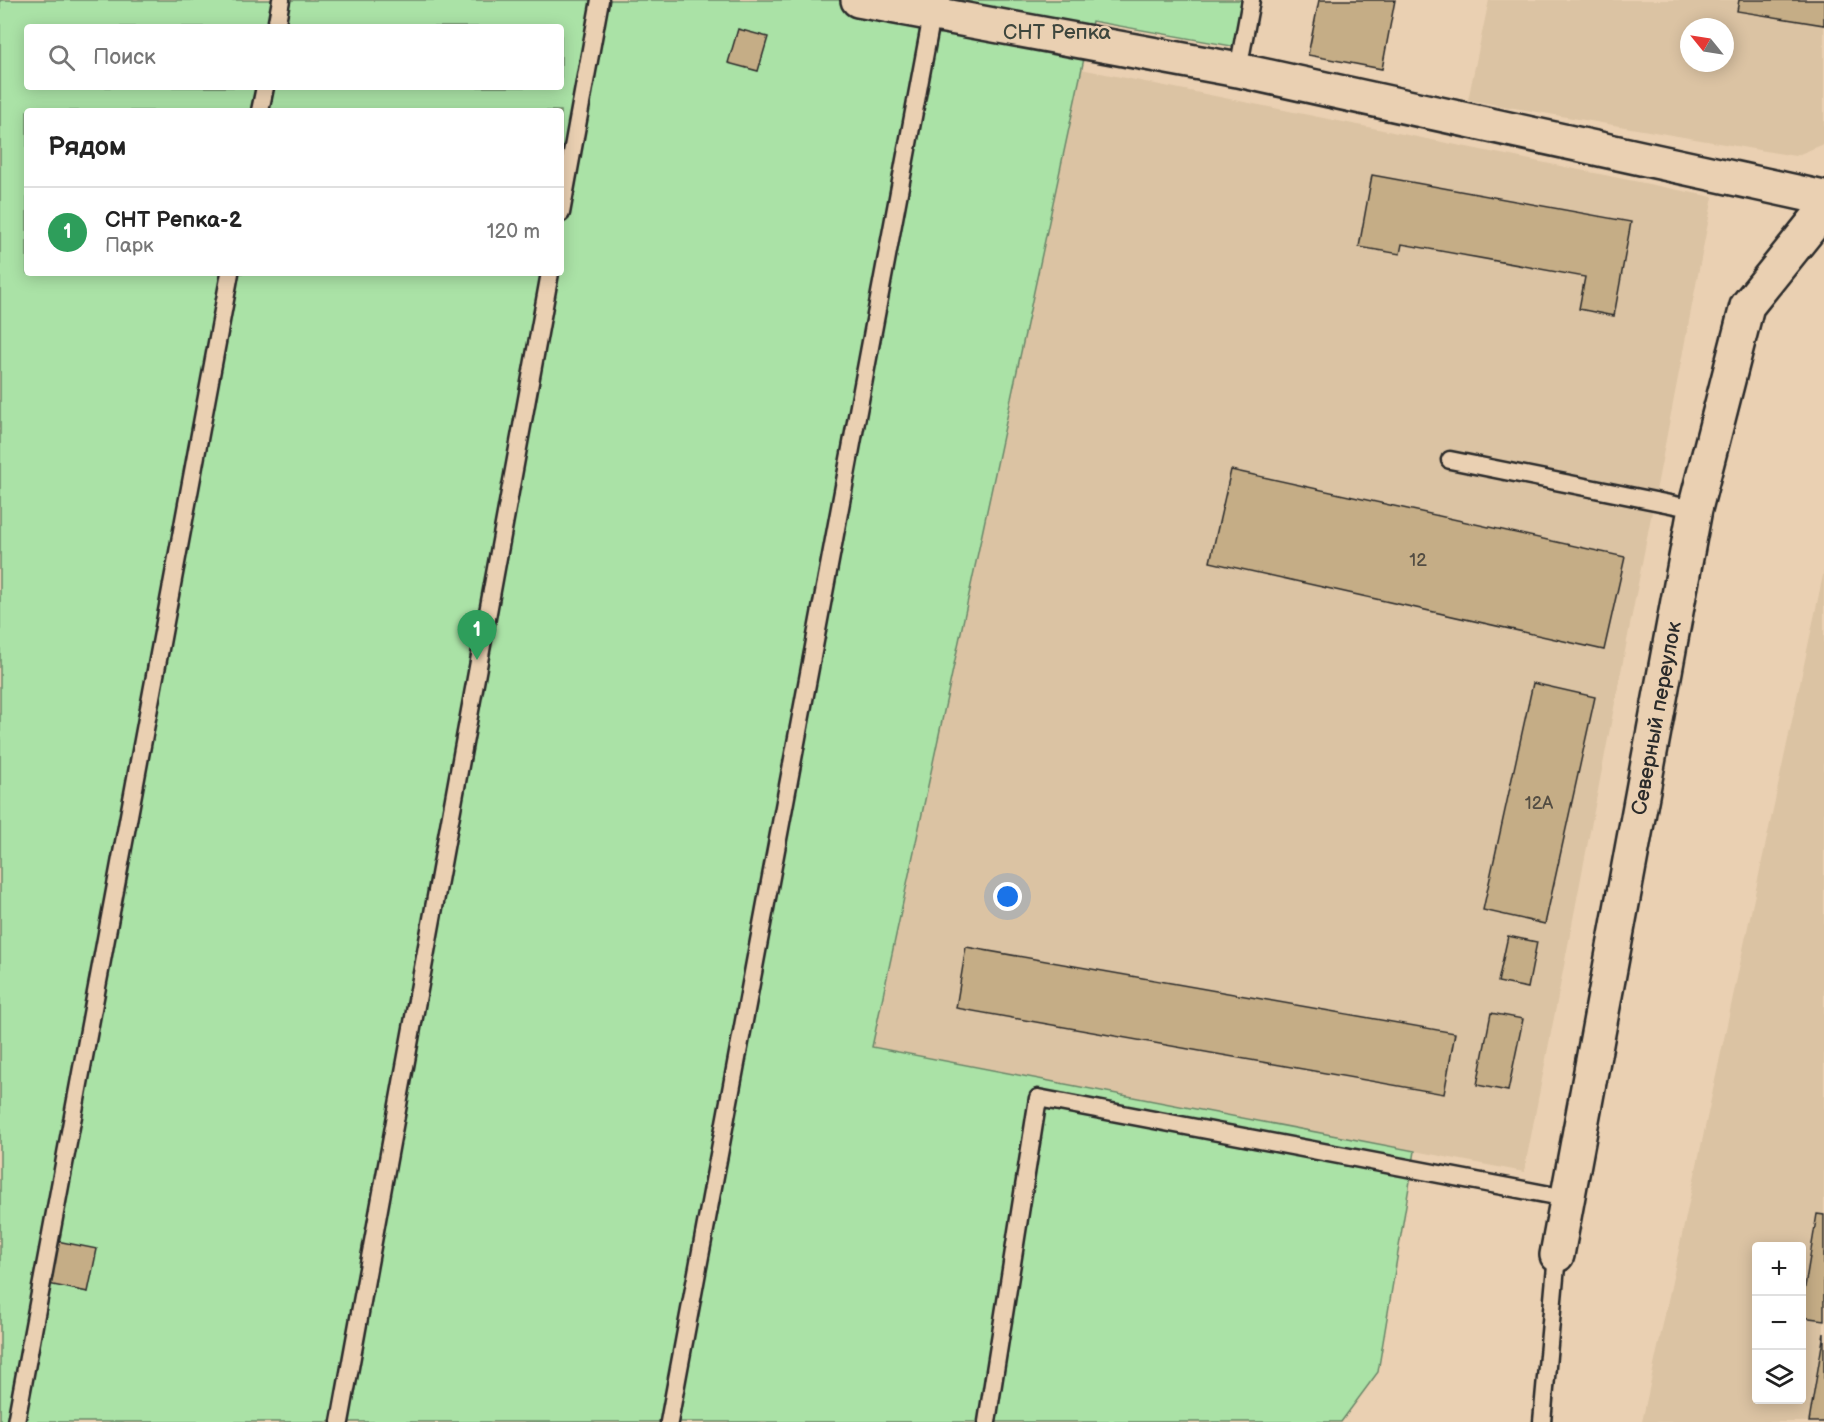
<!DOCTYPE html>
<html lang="ru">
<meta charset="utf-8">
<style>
body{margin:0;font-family:"Balsamiq Sans",sans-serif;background:#f6f6f6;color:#222}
.controls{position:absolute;right:18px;bottom:18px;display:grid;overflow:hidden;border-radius:6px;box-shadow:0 3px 15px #0003}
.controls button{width:54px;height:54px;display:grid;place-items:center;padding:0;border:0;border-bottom:2px solid #e0e0e0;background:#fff;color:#222;font:30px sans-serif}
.compass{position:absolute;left:1680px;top:18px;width:54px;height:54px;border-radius:50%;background:#fff;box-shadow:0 3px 15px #0003;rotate:300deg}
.you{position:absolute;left:1008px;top:897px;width:21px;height:21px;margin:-15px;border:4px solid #fff;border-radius:50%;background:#1a73e8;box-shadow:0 0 0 9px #1a73e833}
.badge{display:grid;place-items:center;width:39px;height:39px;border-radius:50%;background:#111827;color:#fff;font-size:20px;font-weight:700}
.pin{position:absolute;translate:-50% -50px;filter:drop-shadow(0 2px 3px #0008)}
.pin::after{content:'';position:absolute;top:32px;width:21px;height:18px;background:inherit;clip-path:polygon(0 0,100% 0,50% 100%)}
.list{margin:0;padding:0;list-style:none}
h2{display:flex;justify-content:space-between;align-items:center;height:78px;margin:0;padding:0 24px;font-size:26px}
h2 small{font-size:20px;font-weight:400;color:#767676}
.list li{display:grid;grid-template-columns:39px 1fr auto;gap:18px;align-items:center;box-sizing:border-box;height:90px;padding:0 24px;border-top:2px solid #e0e0e0}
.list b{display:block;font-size:22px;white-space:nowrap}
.list p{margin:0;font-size:20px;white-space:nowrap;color:#767676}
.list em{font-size:20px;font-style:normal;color:#767676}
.icon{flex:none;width:33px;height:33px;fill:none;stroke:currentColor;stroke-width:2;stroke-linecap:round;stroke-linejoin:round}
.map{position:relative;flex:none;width:1824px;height:1422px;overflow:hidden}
.search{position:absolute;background:#fff;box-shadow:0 3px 15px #0003;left:24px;top:24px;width:540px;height:66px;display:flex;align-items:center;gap:15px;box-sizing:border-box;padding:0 21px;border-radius:6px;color:#767676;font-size:22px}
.panel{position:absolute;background:#fff;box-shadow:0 3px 15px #0003;left:24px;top:108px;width:540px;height:168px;border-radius:6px}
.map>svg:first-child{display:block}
.built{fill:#dbc3a3;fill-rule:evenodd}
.green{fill:#aae2a6;stroke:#6a8668;stroke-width:1.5;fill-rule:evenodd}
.building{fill:#c5ad86;stroke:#2b2b2b;stroke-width:1.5}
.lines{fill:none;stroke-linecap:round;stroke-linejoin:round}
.service-casing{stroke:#2b2b2b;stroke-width:21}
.minor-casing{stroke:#2b2b2b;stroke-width:38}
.service{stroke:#ead0b2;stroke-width:16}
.minor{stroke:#ead0b2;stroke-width:33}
.labels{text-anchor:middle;stroke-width:5;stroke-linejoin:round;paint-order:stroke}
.number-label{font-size:18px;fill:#524c42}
.park-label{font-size:21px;fill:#3e463d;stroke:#ead0b2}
.street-label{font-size:21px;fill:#2b2b2b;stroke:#ead0b2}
</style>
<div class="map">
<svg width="1824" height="1422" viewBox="0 0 1824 1422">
<rect width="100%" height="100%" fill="#ead0b2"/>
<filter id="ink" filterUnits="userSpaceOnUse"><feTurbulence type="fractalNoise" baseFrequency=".0167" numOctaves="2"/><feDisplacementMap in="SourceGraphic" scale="12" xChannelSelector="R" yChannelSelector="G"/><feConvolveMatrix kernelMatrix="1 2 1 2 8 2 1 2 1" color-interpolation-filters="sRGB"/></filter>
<g filter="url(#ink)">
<path class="built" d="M1489 0H1824V144L1795 156 1468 100ZM1689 27H1725V63H1689Z
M1081 69 1713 197 1524 1172 872 1047Z
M1824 571V1422H1642ZM1756 1246H1802V1400H1756Z"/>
<path class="green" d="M0 0H1258L1248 49 1092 21 872 1047 1415 1151 1378 1372 1341 1422H0ZM27 27H561V87H27ZM27 111H561V273H27Z"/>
<path class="building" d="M1319 0H1395L1382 69 1308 55Z
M1739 0H1824V25L1737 11Z
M738 29 768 37 758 71 728 63Z
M1372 175 1631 222 1614 316 1579 309 1585 277 1402 244 1400 254 1359 247Z
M1231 470 1625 557 1604 650 1210 562Z
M1533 683 1595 697 1545 924 1483 910Z
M1508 936 1537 942 1528 988 1498 982Z
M966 947 1455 1033 1444 1094 956 1008Z
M1491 1013 1523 1019 1508 1091 1477 1085Z
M1817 1214 1824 1215V1320L1802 1317V1305Z
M57 1241 97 1249 88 1292 48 1284Z
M1824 1333V1422H1809Z"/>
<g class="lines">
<defs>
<path id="service" d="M276 27 281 0
M1238 70 1251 0
M260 111 265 87
M561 213 600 0
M1450 460 1695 509
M16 1422 230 273
M340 1422 550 273
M669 1422 933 10
M987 1422 1038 1098 1566 1198
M1542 1422 1557 1255"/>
<g id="minor">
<path d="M858 0 1238 70 1824 198"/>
<path id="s1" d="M1557 1255 1695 509 1747 306 1824 210"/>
</g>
</defs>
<use href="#service" class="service-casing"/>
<use href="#minor" class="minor-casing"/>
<use href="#service" class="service"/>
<use href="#minor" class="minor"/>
</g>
</g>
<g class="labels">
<g class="number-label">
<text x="1418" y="566">12</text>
<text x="1539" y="809">12А</text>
</g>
<g class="park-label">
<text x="1057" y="39">СНТ Репка</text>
</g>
<g class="street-label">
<text dy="7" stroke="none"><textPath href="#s1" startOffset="546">Северный переулок</textPath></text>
</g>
</g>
</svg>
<div class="controls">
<button>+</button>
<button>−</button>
<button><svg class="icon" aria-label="layers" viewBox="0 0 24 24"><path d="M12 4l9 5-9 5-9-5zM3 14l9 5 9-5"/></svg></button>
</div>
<svg class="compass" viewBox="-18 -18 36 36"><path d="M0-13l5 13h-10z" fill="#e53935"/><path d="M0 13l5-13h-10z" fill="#767676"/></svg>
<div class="you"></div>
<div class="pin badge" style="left:477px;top:660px;background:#2e9e5b">1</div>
<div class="search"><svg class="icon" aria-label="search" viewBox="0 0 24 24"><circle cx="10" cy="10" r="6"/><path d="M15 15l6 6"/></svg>Поиск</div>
<section class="panel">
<h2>Рядом<small></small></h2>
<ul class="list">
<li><span class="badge" style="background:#2e9e5b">1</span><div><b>СНТ Репка-2</b><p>Парк</p></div><em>120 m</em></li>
</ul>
</section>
</div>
